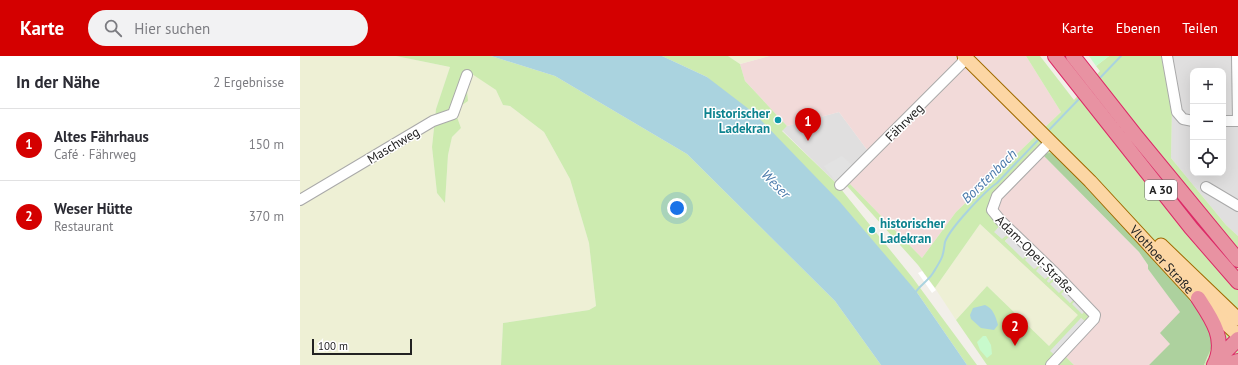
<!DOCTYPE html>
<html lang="de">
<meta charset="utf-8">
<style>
body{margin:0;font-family:"PT Sans",sans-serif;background:#f2f2f3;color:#2b2b33}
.controls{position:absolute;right:12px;top:12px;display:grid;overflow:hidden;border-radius:8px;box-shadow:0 4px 16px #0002}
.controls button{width:36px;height:36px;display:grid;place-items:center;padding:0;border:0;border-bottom:1px solid #e1e1e2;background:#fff;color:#2b2b33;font:20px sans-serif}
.scale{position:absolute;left:12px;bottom:10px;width:100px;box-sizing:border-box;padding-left:4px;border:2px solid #222;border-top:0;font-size:11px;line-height:14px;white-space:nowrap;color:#222;-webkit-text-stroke:3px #fff;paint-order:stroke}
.you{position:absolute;left:377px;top:152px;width:14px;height:14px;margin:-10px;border:3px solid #fff;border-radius:50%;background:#1a73e8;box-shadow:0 0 0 6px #1a73e833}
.badge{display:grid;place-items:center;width:26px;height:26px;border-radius:50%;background:#d40000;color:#fff;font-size:13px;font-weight:700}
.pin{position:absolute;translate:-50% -33px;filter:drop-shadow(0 1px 2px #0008)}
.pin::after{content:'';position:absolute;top:21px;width:14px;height:12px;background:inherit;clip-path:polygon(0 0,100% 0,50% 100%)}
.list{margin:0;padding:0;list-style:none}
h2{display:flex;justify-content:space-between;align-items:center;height:52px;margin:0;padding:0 16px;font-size:17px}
h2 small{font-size:13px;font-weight:400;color:#7c7c81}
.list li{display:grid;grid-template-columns:26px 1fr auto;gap:12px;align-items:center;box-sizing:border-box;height:72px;padding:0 16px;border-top:1px solid #e1e1e2}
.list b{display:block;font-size:15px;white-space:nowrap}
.list p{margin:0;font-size:13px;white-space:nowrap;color:#7c7c81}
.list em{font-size:13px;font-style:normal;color:#7c7c81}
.icon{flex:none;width:22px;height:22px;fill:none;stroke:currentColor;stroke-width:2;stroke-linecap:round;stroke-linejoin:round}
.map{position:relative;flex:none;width:938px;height:309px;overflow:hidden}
header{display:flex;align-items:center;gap:24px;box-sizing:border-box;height:56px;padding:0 20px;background:#d40000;color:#fff}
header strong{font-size:19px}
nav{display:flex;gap:22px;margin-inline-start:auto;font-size:14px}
.search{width:280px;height:36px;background:#f2f2f3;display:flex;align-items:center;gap:10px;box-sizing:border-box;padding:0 14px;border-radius:22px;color:#7c7c81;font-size:15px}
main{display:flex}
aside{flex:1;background:#fff}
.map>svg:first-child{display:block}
.residential{fill:#e0dfdf;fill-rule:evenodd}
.commercial{fill:#f2dad9}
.farmland{fill:#eef0d5}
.grass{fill:#cdebb0}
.forest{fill:#add19e}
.park{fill:#c8facc}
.parking{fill:#e2e2e2}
.water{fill:#aad3df}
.pier{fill:#fff}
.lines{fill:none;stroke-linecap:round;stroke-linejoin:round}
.stream{stroke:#aad3df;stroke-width:2}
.minor-casing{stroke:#a9a9a9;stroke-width:12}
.major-casing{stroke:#a06b00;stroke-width:15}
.highway-casing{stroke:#dc2a67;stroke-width:16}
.minor{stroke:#fff;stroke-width:10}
.major{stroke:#fcd6a4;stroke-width:13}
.highway{stroke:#e892a2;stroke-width:14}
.culture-dot{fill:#0f9aa8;stroke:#fff;stroke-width:1.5}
.labels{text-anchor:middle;stroke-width:3;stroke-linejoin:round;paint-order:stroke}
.shield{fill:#fff;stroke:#646464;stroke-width:1}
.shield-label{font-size:12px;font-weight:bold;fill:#222}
.culture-label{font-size:13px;font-weight:bold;fill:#0d838f;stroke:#fff;text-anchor:end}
.street-label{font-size:13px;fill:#222;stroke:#fff}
.water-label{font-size:14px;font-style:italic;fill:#4a7aab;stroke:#fff}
</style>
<header>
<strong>Karte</strong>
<div class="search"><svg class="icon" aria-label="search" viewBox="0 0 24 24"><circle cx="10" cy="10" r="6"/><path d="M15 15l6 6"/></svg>Hier suchen</div>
<nav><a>Karte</a><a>Ebenen</a><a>Teilen</a></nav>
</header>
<main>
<aside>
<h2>In der Nähe<small>2 Ergebnisse</small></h2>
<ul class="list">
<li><span class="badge">1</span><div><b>Altes Fährhaus</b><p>Café · Fährweg</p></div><em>150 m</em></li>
<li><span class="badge">2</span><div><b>Weser Hütte</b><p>Restaurant</p></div><em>370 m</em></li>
</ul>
</aside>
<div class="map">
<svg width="938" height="309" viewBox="0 0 938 309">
<rect width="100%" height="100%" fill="#f2efe9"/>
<path class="residential" d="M861 0H938V180L926 169 871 102 872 52ZM893 15H923V117H893Z
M539 56 568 95 536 127 482 74 487 70Z"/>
<path class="commercial" d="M469 0H726L761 56 656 156 622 202 543 121 568 95 539 56 487 70 482 74 487 70 445 25 440 8Z
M739 95 839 196 848 209V213L881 256 871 288 849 309H774L760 295 700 169 693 139Z"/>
<path class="farmland" d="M0 0H96L150 11 136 53 135 61 0 141Z
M428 0H469L440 8Z
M172 17 196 34 203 49 210 50 244 76 270 123 289 187 296 250 289 254 203 267 201 309H0V149L134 70 132 91 137 137 145 147 148 99 152 81 161 72 157 61 166 26Z
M680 168 778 259 749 290 687 230 656 264 635 232Z"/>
<path class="grass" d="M96 0H191L255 20 387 98 535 245 581 309H201L203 267 289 254 296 250 289 187 270 123 244 76 210 50 203 49 196 34 172 18 166 26 168 45 159 51 157 61 161 72 152 81 148 99 145 147 137 137 132 91 136 53 150 11Z
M362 0H428L440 8 445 25 487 70 482 75 536 127 612 221 677 309H667L616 235 407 21Z
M726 0H740L774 44 800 15 796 10 809 0H861L872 52 871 102 926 169 938 180V309H904L908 301 913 272 745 97 693 139 700 169 695 176 709 181 705 185 723 202 727 198 735 213 739 209 745 223 750 219 751 220 747 225 748 226 753 222 759 236 764 232 770 247 775 242 782 258 787 252 791 260 787 267 781 262 760 295 774 309H687L656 264 687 230 749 290 778 259 680 168 635 232 618 209 547 130 550 128 622 202 656 156 761 56Z"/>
<path class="forest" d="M750 97 756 99 887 232 913 272 912 290 904 309H849L870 288 860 277 880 256 848 213V209L839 196 742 98Z"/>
<path class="park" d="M789 0H809L796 10Z
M683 280H686L691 289 692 298 687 302 680 294 677 286Z"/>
<path class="parking" d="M542 100 553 110 536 126 524 110Z
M701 169 787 252 782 258 772 248 776 244 775 242 770 247 761 238 765 234 764 232 759 237 750 228 755 224 753 222 749 227 747 225 751 220 750 219 745 223 736 215 740 210 739 209 734 213 725 204 729 200 728 198 723 203 705 185 709 181 707 179 702 183 694 176Z
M781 262 787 267 756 300 750 295Z"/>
<path class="water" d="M191 0H362L407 21 454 57 540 146 616 235 667 309H581L535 245 387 98 255 20Z
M685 249C693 252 696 261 698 269L694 274 681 272 671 263 670 259 673 252Z"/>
<path class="pier" d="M622 215 636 234 632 237 618 217Z"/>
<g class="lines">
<path class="stream" d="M798 24 821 0
M748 75 781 41
M615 237C619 230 628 225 633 217 636 212 640 206 642 201 644 196 644 191 645 186 650 172 685 135 697 127L740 82"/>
<defs>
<path id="minor" d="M867 0 877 56 883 63 893 65
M937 0 938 65
M923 65H938
M750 86 697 140 692 154 701 165 753 215 795 259 794 263 751 309
M540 129 662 7 664 0
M906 131 938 150
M0 144 133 65 153 58 167 19"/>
<g id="major">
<path id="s1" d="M664 0 790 125 898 242 938 279"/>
<path d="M861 189 938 263"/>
</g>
<path id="highway" d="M755 0 891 172 938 226
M773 0 836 80 938 204
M898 242C912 263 927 284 914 309
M917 304 938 283
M926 309 938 305"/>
</defs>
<use href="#minor" class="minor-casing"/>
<use href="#major" class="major-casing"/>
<use href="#highway" class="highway-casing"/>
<use href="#minor" class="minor"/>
<use href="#major" class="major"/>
<use href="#highway" class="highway"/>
</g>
<g class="culture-dot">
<circle cx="478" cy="64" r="4"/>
<circle cx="572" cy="174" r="4"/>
</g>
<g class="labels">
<rect class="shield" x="845" y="124" width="32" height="20" rx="3"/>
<g class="shield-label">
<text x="861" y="138">A 30</text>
</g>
<g class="culture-label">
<text x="470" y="62">Historischer<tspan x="470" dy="15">Ladekran</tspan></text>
<text x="580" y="172" text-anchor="start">historischer<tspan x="580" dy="15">Ladekran</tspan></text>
</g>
<g class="street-label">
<text transform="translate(604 66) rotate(-45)" y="5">Fährweg</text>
<text transform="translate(93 89) rotate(-31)" y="5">Maschweg</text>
<text transform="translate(735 198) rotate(45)" y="5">Adam-Opel-Straße</text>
<text dy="5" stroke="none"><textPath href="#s1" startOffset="284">Vlothoer Straße</textPath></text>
</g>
<g class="water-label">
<text transform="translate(689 120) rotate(-44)" y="5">Borstenbach</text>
<text transform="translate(476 128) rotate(45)" y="5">Weser</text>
</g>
</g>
</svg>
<div class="controls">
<button>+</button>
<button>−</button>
<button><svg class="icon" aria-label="locate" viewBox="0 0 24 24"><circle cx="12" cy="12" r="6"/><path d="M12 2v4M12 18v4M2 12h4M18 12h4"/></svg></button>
</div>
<div class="scale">100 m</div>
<div class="you"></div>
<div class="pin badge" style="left:508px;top:85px">1</div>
<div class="pin badge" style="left:715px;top:290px">2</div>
</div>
</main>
